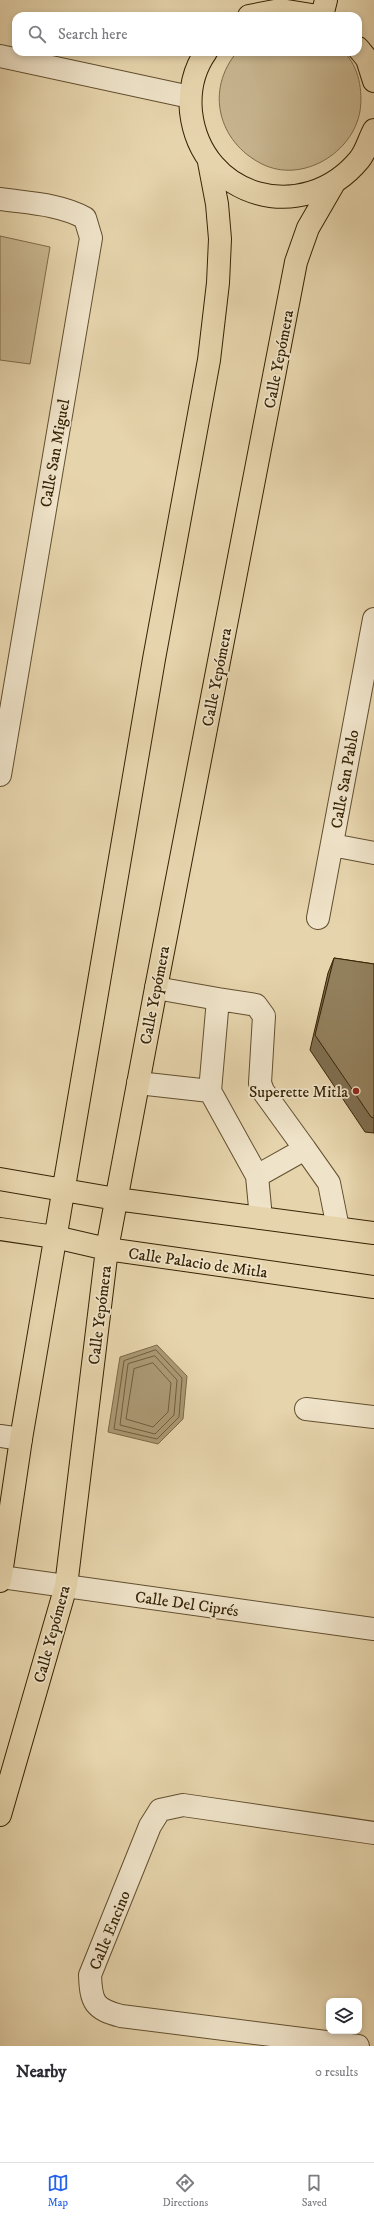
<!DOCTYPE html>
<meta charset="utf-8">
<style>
body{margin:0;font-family:"IM FELL DW Pica",serif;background:#f2f2f3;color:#2b2b33}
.controls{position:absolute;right:12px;bottom:12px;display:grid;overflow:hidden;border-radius:8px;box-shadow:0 2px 6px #0003}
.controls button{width:36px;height:36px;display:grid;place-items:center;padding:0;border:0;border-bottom:1px solid #e1e1e2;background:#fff;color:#2b2b33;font:20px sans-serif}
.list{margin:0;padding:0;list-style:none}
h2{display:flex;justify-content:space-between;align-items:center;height:52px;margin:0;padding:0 16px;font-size:17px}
h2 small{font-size:13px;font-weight:400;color:#7c7c81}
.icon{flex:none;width:22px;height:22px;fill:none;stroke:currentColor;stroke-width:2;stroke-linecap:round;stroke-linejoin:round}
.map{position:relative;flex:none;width:374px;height:2046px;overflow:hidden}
.search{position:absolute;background:#fff;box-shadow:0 2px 6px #0003;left:12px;right:12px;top:12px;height:44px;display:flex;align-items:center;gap:10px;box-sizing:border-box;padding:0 14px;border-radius:12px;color:#7c7c81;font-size:15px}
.sheet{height:116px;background:#fff}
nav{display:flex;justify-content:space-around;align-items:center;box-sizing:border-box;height:56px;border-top:1px solid #e1e1e2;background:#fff;font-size:11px;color:#7c7c81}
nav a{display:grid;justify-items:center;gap:2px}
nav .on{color:#2563eb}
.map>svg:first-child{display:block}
.green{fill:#c8b690;stroke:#7f6c4a}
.water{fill:#aa9873;stroke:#7c6947}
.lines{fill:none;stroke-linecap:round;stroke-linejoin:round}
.shore{stroke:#705e3c;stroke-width:1}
.minor-casing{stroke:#624f2f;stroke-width:24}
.major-casing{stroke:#362305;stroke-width:24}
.minor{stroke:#efe3c9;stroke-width:22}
.major{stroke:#e6d4ac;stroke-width:22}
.wall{fill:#7e6d4f;stroke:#362305}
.building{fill:#927f5c;stroke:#362305}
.poi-dot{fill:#8f2418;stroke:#efe3c9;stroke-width:1.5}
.labels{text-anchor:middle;stroke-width:3.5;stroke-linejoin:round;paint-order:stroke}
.street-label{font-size:16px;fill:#362305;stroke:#efe3c9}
.poi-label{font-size:16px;fill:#362305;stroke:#efe3c9;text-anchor:end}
</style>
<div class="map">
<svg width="374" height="2046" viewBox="0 0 374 2046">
<rect width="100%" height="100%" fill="#e6d4ac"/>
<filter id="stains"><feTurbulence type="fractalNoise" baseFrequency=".005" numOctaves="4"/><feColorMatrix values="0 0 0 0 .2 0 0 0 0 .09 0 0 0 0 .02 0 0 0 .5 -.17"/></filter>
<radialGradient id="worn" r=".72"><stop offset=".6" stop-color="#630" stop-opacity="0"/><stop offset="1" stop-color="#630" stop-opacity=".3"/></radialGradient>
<path class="green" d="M237 52H344C359 67 363 91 360 111 353 153 302 184 262 164 218 142 205 90 237 52Z
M0 236 50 247 30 364 0 360Z"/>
<path class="water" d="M157 1345 187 1376 183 1419 158 1444 108 1432 120 1357Z"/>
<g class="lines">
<path class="shore" d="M156 1350 182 1378 179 1417 157 1439 114 1429 124 1361Z
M155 1356 177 1380 174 1415 155 1434 120 1425 128 1364Z
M153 1363 171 1383 168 1412 153 1427 126 1419 134 1369Z"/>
<defs>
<path id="minor" d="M0 56 190 97
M0 199C28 203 60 204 85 218L91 238 0 775
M332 845 374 853
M318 918 374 619
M156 988 218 999
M138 1083 210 1091 257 1176 261 1218
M210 1091 218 999 256 1005 264 1016 260 1083 263 1091 305 1149 257 1176
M305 1149 329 1183 338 1228
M306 1409 374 1417
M0 1436 21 1439
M1 1577 374 1629
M358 2046 121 2016C94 2009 91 2002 90 1975L150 1826 160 1810 183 1805 374 1833"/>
<path id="major" d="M249 16 280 10 318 16
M322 16 326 0
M358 48 367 59 374 81
M206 52C194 69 189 91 191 112 201 199 304 226 359 160 366 152 369 139 374 130
M0 1179 116 1199 374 1233
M0 1229 55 1237 107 1249 374 1287
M0 1581 21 1439 154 659 209 360 218 283 220 239 217 204 209 162
M0 1815 66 1586 107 1249 156 988 296 262 308 228 334 183"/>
</defs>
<use href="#minor" class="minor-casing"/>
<use href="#major" class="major-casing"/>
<use href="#minor" class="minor"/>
<use href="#major" class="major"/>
</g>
<path class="wall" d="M334 958 374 964V1133L365 1132 310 1050 328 973Z"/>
<path class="building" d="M334 958 374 964V1118L371 1117 315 1035Z"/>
<circle class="poi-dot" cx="356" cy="1091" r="4"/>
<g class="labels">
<g class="street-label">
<text transform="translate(278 359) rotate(-79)" y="6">Calle Yepómera</text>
<text transform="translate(54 453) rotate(-80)" y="6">Calle San Miguel</text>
<text transform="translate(216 677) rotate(-79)" y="6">Calle Yepómera</text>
<text transform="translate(344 779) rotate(-80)" y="6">Calle San Pablo</text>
<text transform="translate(154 995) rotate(-79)" y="6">Calle Yepómera</text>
<text transform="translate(198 1262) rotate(8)" y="6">Calle Palacio de Mitla</text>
<text transform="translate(99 1315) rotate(-83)" y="6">Calle Yepómera</text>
<text transform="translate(187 1603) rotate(8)" y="6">Calle Del Ciprés</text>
<text transform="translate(51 1634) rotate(-75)" y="6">Calle Yepómera</text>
<text transform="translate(109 1930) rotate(-68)" y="6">Calle Encino</text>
</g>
<g class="poi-label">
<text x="348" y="1097">Superette Mitla</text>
</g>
</g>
<rect width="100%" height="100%" filter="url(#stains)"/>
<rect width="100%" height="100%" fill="url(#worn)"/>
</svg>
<div class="controls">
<button><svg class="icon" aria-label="layers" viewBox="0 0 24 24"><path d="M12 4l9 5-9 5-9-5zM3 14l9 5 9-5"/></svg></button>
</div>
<div class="search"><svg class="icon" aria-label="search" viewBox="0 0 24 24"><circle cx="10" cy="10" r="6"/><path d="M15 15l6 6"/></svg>Search here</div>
</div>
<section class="sheet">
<h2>Nearby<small>0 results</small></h2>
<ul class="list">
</ul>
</section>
<nav>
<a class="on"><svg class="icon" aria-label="map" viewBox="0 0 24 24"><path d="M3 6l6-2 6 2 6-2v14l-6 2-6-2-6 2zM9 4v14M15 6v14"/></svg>Map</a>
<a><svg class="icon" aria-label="directions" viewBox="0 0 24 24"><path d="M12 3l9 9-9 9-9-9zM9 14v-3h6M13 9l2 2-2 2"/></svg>Directions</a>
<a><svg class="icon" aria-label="saved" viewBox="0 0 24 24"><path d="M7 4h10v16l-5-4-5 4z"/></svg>Saved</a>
</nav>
